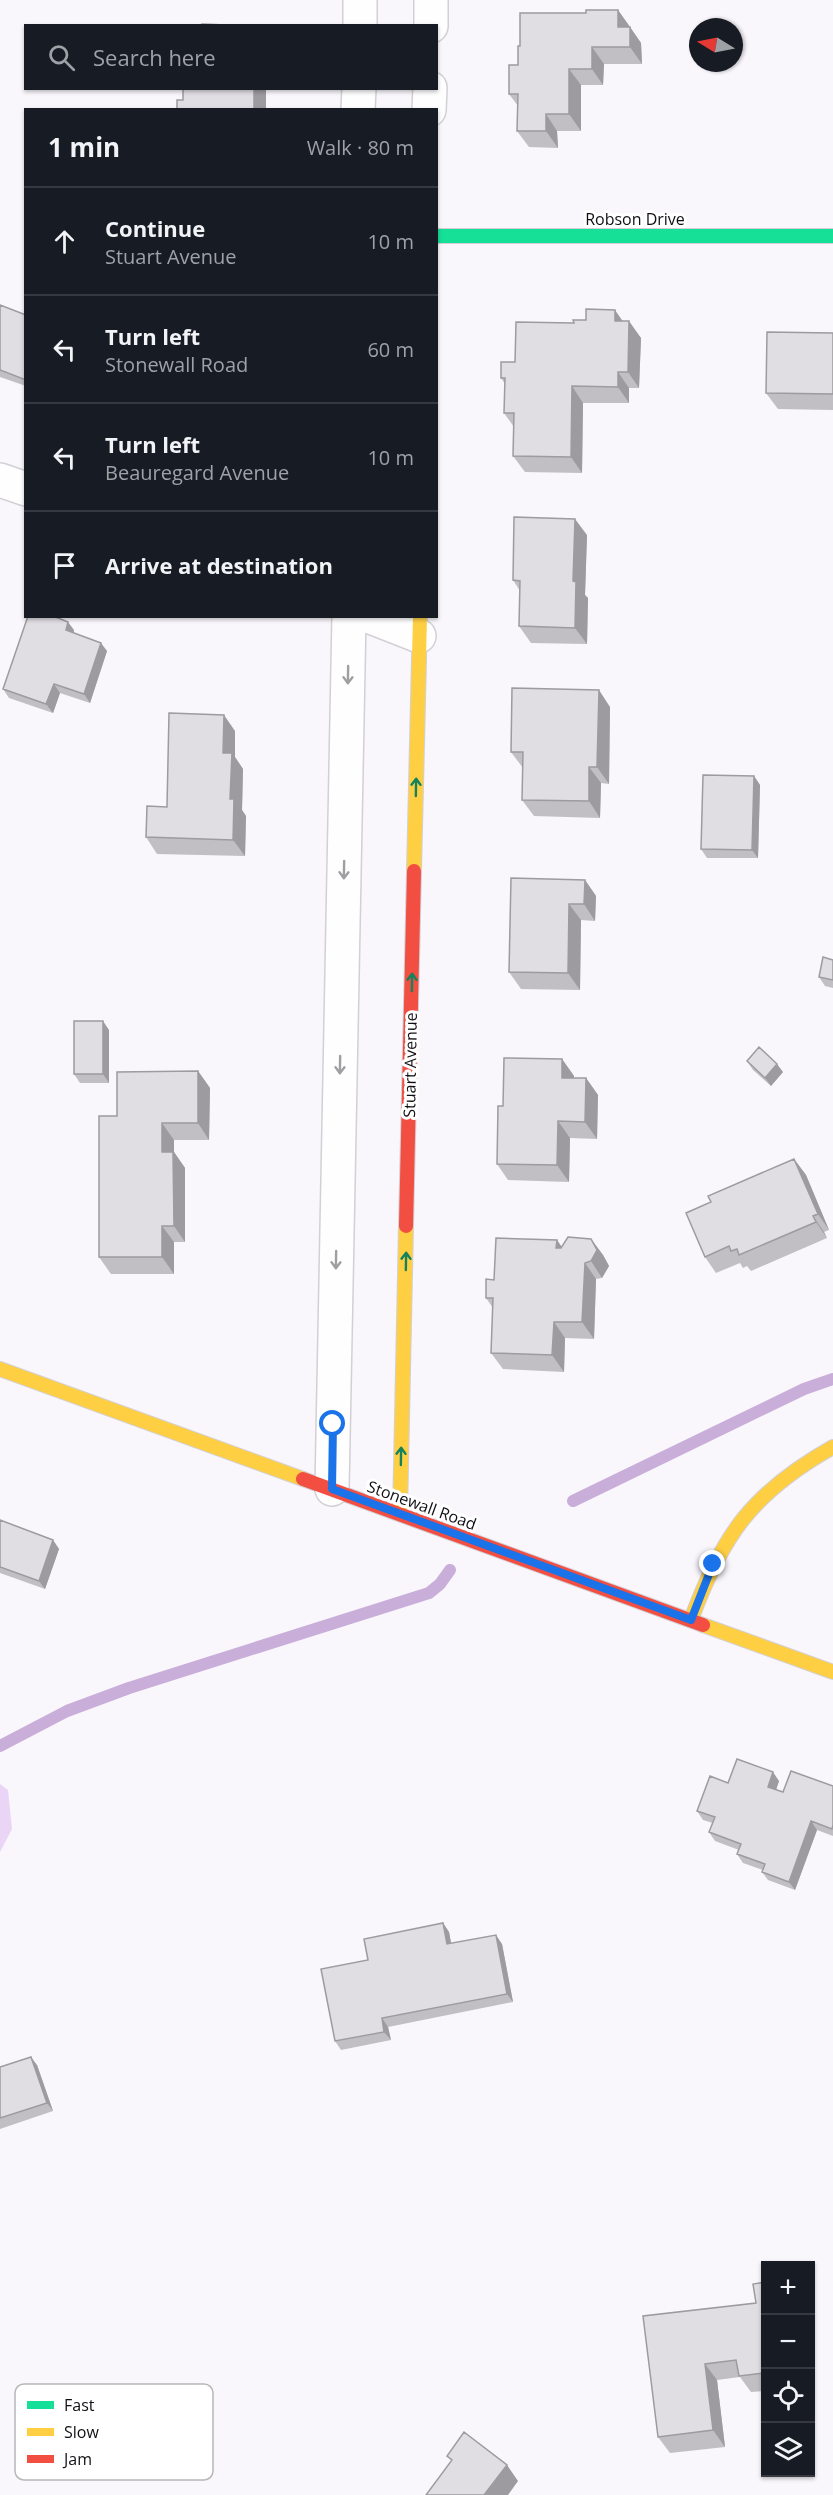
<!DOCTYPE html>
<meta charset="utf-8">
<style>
body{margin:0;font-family:"Open Sans",sans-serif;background:#20242c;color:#f1f3f6}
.controls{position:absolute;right:18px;bottom:18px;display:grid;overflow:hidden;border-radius:0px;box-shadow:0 2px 4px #0004}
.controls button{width:54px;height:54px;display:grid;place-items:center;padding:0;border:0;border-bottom:2px solid #363941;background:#171b24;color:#f1f3f6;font:30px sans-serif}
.compass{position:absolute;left:689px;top:18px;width:54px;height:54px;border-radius:50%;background:#171b24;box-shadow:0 2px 4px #0004;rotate:280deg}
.stop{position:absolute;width:18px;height:18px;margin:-14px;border:4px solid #1a73e8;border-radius:50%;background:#fff}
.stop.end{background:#1a73e8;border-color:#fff;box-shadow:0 2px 6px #0008}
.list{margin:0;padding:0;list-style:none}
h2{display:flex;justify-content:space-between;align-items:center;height:78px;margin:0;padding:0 24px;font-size:26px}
h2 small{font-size:20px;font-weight:400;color:#9ea1a6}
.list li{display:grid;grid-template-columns:39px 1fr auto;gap:18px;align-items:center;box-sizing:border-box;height:108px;padding:0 24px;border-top:2px solid #363941}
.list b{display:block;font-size:22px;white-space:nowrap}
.list p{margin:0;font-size:20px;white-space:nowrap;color:#9ea1a6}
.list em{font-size:20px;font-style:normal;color:#9ea1a6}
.icon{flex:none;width:33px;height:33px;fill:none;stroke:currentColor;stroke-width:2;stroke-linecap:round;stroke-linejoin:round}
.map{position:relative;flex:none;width:833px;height:2495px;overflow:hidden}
.search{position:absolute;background:#171b24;box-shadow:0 2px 4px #0004;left:24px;top:24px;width:414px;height:66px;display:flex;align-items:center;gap:15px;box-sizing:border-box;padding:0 21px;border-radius:0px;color:#9ea1a6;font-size:22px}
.panel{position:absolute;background:#171b24;box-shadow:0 2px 4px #0004;left:24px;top:108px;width:414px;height:510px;border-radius:0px}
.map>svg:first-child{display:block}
.green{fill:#ead5f6}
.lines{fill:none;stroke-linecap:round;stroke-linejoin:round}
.stream{stroke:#c9aeda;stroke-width:12}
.street-casing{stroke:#d2d0d4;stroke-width:36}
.fast-casing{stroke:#d2d0d4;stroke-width:16}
.slow-casing{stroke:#d2d0d4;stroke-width:16}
.jam-casing{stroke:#d2d0d4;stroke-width:16}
.street{stroke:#fefeff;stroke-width:33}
.fast{stroke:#16e098;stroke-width:14}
.slow{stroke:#ffcf43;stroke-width:14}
.jam{stroke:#f24e42;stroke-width:14}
.wall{fill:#c1bfc3}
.shaded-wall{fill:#9d9b9f}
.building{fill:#e0dee3;stroke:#9d9b9f;stroke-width:1.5}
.oneway{stroke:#9f9ea1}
.oneway2{stroke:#14825c}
.route{stroke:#1a73e8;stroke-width:8}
.labels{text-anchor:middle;stroke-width:6;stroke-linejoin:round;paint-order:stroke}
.street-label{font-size:16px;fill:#110f13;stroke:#fff}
.key{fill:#fff;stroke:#b8b7b8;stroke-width:1.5}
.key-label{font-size:16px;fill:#110f13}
</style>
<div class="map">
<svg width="833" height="2495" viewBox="0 0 833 2495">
<rect width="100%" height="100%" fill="#f9f6fc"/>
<path class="green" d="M0 1784 8 1790 12 1829 0 1852Z"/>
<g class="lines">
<path class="stream" d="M573 1501 804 1389 833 1379
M0 1746 67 1711 129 1688 429 1593 440 1584 450 1570"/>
<defs>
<path id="street" d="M360 26V0
M431 26V0
M358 110 359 88
M429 110 430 88
M0 480 26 489
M368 616 419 636
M332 1489 349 616"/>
<path id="fast" d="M436 236H833"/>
<path id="slow" d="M414 871 420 616
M0 1369 303 1479
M400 1514 406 1226
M691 1620C722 1535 753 1492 833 1447
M703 1625 833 1672"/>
<path id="jam" d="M406 1226 414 871
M303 1479 703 1625"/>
</defs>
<use href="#street" class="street-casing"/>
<use href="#fast" class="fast-casing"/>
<use href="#slow" class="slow-casing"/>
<use href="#jam" class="jam-casing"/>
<use href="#street" class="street"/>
<use href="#fast" class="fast"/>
<use href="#slow" class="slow"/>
<use href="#jam" class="jam"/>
</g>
<path class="wall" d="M618 10 641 43 642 64H604L603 85H581V131H557L558 148 529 147 517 131 518 106 509 94 518 65 520 46 586 13Z
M0 305 26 315V386L0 377Z
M623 321 641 338 639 388H629V403H583L582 473 525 472 513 456 514 427 504 413 505 384 501 378 515 362 574 323Z
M833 333V410L778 409 766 393Z
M587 535 585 595 588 598 587 644 531 643 519 626 520 591 513 580Z
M74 630V633L107 651 90 703 60 693 53 713 9 698 3 689Z
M610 707 609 784 601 783 600 818 534 816 522 800 523 768 511 752Z
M235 731V757L243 769 242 810 246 816 245 856 157 854 146 837Z
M754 776 760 785 758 858H707L701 849Z
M585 880 596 896 595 921 581 920 580 990 521 989 509 972Z
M833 960V988L825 986 819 977Z
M109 1030V1083H80L74 1074Z
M562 1059 574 1076V1078H586L598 1095 597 1139 570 1138 569 1182 508 1180 497 1164 503 1106Z
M747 1061 783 1072 771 1086 753 1070Z
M198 1071 210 1088 209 1140H174V1152L185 1168V1242H174V1274H111L99 1257 117 1116Z
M794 1159 806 1175 829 1230 824 1232 827 1238 751 1271 747 1266 743 1268 740 1263 716 1273 705 1257 711 1202Z
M591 1239 603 1255 609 1266 602 1278 596 1279 594 1339 565 1338 564 1372 503 1369 491 1353 493 1308 486 1298 494 1280 557 1240 562 1247Z
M0 1520 53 1540 59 1549 45 1589 0 1573Z
M779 1781 776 1790 783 1792 833 1786V1836L817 1830 795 1890 768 1880 762 1872 763 1870 743 1863 737 1854 739 1850 715 1841 709 1832 713 1823 703 1820 697 1811 728 1783Z
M443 1923 449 1932 451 1943 502 1944 513 2002 388 2027 391 2040 341 2050 335 2041 368 1960Z
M37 2065 53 2111 0 2129V2067Z
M765 2282V2391L751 2392 740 2377 717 2380 725 2447 670 2453 658 2437 643 2316 756 2303Z"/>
<path class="shaded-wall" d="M618 10 630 27H618Z
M630 27 641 43 642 64 630 47Z
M592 47 604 64 603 85 592 69Z
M569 69 581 85V131L569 114Z
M254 88H266V110H254Z
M546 114 557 131 558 148 546 131Z
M615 310 626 326 615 321Z
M629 321 641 338 639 388 628 372Z
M618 372 629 388V403L618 387Z
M572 386 583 403 582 473 571 457Z
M575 519 587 535 585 595 588 598 587 644 575 628 573 581Z
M68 622 74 630 72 639 66 630Z
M101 643 107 651 90 703 84 694Z
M54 684 60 693 53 713 46 704Z
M599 690 610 707 609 784 597 767Z
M224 715 235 731V757L243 769 242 810 246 816 245 856 233 840 230 799 223 753Z
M589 767 601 783 600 818 589 801Z
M754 776 760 785 758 858 752 850Z
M585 880 596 896 595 921 584 904Z
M569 904 581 920 580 990 568 973Z
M103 1021 109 1030V1083L103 1074Z
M562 1059 574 1076V1094L562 1078Z
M777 1064 783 1072 771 1086 765 1078Z
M198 1071 210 1088 209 1140 198 1123Z
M586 1078 598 1095 597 1139 585 1122Z
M558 1121 570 1138 569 1182 557 1165Z
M162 1123 174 1140V1152L185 1168V1242L174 1226 162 1152Z
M794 1159 806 1175 829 1230 818 1214Z
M813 1216 824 1232 827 1238 816 1222Z
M162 1226 174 1242V1274L162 1257Z
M591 1239 603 1255 609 1266 602 1278 591 1261Z
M557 1240 568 1257 556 1248Z
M585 1263 596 1279 594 1339 582 1322Z
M554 1322 565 1338 564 1372 552 1355Z
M53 1540 59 1549 45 1589 39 1581Z
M773 1772 779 1781 774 1796 768 1787Z
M811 1821 817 1830 795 1890 789 1882Z
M443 1923 449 1932 453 1953 447 1944Z
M496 1935 502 1944 513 2002 507 1994Z
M382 2018 388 2027 391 2040 384 2032Z
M31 2057 37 2065 53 2111 47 2103Z
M705 2364 717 2380 725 2447 713 2430Z
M507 2465 518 2481 508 2495H484Z"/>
<path class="building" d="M586 10H618V27H630V47H592V69H569V114H546V131H517L518 94H509V65H518V46H520V13H586Z
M202 24 252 26H202Z
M183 88H254V110H177V100H183Z
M0 305 26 315V380L0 370Z
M586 309 615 310V321H629L628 372H618V387L572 386 571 457 513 456 514 413H504L505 378H501V362H515L516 322 574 323 573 320H586Z
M767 332 833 333V394L766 393Z
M514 517 575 519 573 581 576 582 575 628 519 626 520 581 513 580Z
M28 616H53L68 622 66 630 101 643 84 694 54 684 46 704 3 689Z
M512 688 599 690 597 767H589V801L522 800 523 752H511Z
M169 713 224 715 223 753H232L230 799H234L233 840 146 837 147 806 167 807Z
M703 775 754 776 752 850 701 849Z
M511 878 585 880 584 904H569L568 973 509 972Z
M823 957 833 960V980L819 977Z
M74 1021H103V1074H74Z
M759 1047 777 1064 765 1078 747 1061Z
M504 1058 562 1059V1078H586L585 1122 558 1121 557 1165 497 1164 498 1106H503Z
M198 1071V1123H162V1152H173L174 1226H162V1257H99V1116H117V1072Z
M794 1159 818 1214 813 1216 816 1222 739 1255 737 1249 731 1251 729 1246 705 1257 686 1213 711 1202 708 1196Z
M568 1237 591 1239 597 1250 591 1261 585 1263 582 1322H554L552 1355 491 1353 493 1298H486V1279L494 1280 496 1238 557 1240 556 1248H561Z
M0 1520 53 1540 39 1581 0 1567Z
M737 1759 773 1772 768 1787 783 1792 791 1771 833 1786V1825L832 1829 811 1821 789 1882 762 1872 765 1864 737 1854 741 1844 709 1832 715 1817 697 1811 710 1776 728 1783Z
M443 1923 447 1944 496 1935 507 1994 382 2018 384 2032 335 2041 321 1969 368 1960 364 1939Z
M31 2057 47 2103 0 2118V2067Z
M765 2282V2373L739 2376 736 2360 705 2364 713 2430 658 2437 643 2316 756 2303 753 2284Z
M464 2432 507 2465 484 2495H426L452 2460 447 2456Z"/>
<defs><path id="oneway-shaft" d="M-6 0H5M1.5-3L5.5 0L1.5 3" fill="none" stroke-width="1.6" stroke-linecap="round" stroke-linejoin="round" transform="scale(1.5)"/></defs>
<g class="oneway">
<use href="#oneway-shaft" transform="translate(348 675) rotate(91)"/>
<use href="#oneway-shaft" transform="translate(344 870) rotate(91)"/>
<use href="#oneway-shaft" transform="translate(340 1065) rotate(91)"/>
<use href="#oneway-shaft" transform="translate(336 1260) rotate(91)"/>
</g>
<g class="oneway2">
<use href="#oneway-shaft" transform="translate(416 787) rotate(-89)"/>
<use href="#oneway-shaft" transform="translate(412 982) rotate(-89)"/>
<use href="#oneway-shaft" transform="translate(406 1261) rotate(-89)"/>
<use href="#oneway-shaft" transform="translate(401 1456) rotate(-89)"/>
</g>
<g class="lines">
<path class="route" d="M333 1424 332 1489 691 1620 713 1564"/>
</g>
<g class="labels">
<g class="street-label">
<text x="635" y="225">Robson Drive</text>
<text transform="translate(410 1065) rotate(-89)" y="6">Stuart Avenue</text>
<text transform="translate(422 1505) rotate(20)" y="6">Stonewall Road</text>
</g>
</g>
<rect x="15" y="2384" width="198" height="96" rx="9" class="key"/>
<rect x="27" y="2401" width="27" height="8" fill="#16e098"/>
<rect x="27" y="2428" width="27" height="8" fill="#ffcf43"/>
<rect x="27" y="2455" width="27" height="8" fill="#f24e42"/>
<g class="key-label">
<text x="64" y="2411">Fast</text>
<text x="64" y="2438">Slow</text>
<text x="64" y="2465">Jam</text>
</g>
</svg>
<div class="controls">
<button>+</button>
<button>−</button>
<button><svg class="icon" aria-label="locate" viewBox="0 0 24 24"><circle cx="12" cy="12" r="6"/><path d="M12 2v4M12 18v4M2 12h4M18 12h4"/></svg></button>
<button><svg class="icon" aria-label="layers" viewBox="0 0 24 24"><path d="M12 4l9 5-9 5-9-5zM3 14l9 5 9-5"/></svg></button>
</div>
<svg class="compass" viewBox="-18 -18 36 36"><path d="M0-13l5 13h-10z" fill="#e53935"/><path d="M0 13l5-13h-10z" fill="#9ea1a6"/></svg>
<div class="stop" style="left:333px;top:1424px"></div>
<div class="stop end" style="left:713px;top:1564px"></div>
<div class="search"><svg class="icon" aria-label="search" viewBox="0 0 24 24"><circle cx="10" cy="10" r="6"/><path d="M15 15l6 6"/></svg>Search here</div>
<section class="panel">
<h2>1 min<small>Walk · 80 m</small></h2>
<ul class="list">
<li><svg class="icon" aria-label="ahead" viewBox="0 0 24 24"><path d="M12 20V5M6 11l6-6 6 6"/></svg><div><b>Continue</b><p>Stuart Avenue</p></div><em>10 m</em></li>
<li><svg class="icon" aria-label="left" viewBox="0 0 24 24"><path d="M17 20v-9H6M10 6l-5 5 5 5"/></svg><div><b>Turn left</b><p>Stonewall Road</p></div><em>60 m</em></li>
<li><svg class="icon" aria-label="left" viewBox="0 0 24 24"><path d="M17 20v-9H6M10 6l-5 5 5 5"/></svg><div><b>Turn left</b><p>Beauregard Avenue</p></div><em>10 m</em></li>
<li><svg class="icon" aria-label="arrive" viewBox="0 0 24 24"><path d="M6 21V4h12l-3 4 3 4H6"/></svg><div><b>Arrive at destination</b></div></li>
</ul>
</section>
</div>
